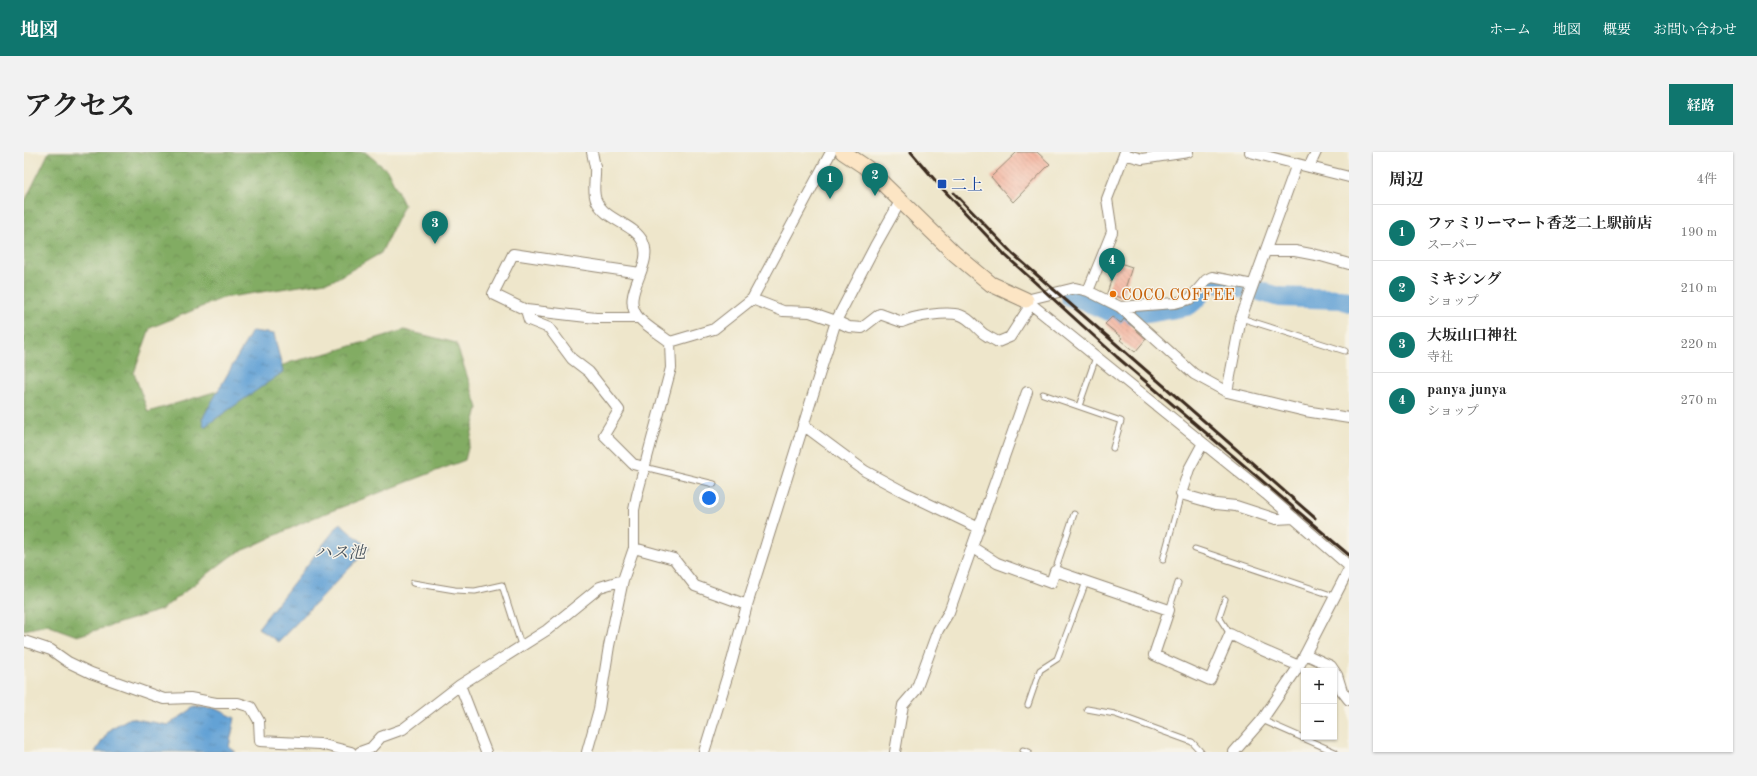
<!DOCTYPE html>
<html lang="ja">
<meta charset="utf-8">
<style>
body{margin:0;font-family:"Old Standard TT","Noto Serif JP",serif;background:#f2f2f2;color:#222}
.controls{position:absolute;right:12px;bottom:12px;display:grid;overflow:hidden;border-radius:0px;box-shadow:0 1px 3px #0004}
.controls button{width:36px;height:36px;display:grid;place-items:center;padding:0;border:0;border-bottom:1px solid #e0e0e0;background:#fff;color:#222;font:20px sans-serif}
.you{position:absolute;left:685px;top:346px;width:14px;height:14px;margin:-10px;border:3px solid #fff;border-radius:50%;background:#1a73e8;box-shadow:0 0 0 6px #1a73e833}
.badge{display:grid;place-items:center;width:26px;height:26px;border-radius:50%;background:#0f766e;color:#fff;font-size:13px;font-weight:700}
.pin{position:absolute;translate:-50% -33px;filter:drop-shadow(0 1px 2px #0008)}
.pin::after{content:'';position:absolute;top:21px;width:14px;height:12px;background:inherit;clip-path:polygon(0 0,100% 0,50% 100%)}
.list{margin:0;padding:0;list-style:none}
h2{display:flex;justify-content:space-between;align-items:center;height:52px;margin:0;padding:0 16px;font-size:17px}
h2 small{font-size:13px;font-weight:400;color:#767676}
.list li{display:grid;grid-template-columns:26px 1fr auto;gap:12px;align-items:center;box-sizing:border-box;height:56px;padding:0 16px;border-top:1px solid #e0e0e0}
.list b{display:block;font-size:15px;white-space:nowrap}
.list p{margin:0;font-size:13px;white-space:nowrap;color:#767676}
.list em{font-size:13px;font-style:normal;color:#767676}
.map{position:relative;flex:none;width:1325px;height:600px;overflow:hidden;border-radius:0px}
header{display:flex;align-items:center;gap:24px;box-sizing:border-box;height:56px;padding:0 20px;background:#0f766e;color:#fff}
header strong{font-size:19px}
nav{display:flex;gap:22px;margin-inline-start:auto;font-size:14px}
.intro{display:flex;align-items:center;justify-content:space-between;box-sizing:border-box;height:96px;padding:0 24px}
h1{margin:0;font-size:28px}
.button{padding:10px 18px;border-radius:0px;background:#0f766e;color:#fff;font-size:14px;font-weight:700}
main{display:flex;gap:24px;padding:0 24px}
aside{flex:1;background:#fff;border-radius:0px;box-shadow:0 1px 3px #0004}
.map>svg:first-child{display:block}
.forest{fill:url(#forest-crowns);stroke:#5e6b40}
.water{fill:url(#water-ripples);stroke:#4f667a}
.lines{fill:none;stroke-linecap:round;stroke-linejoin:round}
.river{stroke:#63a2d5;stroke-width:20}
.building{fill:url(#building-back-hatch)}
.lane-casing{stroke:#948874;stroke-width:7}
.street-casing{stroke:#948874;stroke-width:12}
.secondary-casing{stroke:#948874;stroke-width:17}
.lane{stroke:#fff;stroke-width:5}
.street{stroke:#fff;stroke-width:10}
.secondary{stroke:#fce5c4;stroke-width:15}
.rail{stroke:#3b2a1e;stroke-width:3}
.transit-dot{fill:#1a4fb4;stroke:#f7f3e8;stroke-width:1.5}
.food-dot{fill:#e8710a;stroke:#f7f3e8;stroke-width:1.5}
.labels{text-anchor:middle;stroke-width:3;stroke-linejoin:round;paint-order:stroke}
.transit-label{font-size:16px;fill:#164399;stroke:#f7f3e8;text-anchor:start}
.food-label{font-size:16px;fill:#c56008;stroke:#f7f3e8;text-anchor:start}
.water-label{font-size:17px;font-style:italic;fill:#49545e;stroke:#f7f3e8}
</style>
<header>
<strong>地図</strong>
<nav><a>ホーム</a><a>地図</a><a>概要</a><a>お問い合わせ</a></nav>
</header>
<div class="intro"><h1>アクセス</h1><a class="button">経路</a></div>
<main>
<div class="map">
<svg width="1325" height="600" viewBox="0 0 1325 600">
<defs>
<pattern id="forest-crowns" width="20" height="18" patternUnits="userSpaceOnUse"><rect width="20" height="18" fill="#82ac63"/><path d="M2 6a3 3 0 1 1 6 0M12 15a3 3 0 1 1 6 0" fill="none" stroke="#6c8c51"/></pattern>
<pattern id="water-ripples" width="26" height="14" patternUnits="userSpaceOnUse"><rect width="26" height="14" fill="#63a2d5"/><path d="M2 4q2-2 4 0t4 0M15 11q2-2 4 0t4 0" fill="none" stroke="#5384ac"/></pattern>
<pattern id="building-back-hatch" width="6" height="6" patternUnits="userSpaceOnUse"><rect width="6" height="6" fill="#f4ae98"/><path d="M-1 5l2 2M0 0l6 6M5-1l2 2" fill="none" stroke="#c78e7b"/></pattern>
</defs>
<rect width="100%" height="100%" fill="#f7f3e8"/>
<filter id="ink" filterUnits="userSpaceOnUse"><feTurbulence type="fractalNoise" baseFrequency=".025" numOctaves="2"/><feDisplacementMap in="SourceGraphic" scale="8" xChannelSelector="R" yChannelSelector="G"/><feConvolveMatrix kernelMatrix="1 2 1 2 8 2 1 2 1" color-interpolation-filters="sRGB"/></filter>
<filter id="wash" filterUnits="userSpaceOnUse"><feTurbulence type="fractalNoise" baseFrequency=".012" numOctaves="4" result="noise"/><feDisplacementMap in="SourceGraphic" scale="16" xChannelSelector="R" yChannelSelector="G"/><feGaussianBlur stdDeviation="0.9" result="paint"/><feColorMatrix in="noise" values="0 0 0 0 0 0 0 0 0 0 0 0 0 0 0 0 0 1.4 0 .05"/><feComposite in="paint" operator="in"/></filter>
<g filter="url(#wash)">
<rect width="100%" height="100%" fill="#eee6cb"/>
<path class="forest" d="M25 0H341L364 19 380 53 357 101 308 129 199 146 126 176 110 221 124 260 200 237 267 210 304 201 380 178 432 191 454 256 441 308 289 366 207 404 137 458 53 484 23 473 0 478V51Z"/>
<path class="water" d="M228 179 250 182 259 220 180 275 178 267Z
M316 371 345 396 254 490 234 476Z
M171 555 191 556 211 566 205 595 212 600H71L86 577 106 566 144 573Z"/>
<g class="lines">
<path class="river" d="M1047 146C1064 147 1078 159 1096 162 1113 165 1145 157 1163 154 1175 148 1178 135 1189 130L1232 138 1255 145 1317 147 1325 150"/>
</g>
<g id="blocks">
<path class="building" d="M993 0H1013L1026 12 989 50 967 25Z
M1093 110 1108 115 1098 146 1083 141Z
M1088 165 1097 171 1100 167 1122 187 1111 200 1096 188 1098 186 1081 172Z"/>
</g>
</g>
<g filter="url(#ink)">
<use href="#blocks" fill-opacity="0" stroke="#948874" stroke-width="1"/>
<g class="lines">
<defs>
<path id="lane" d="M1217 166 1321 199
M1019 242 1097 269 1089 296
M1055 254 1072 205
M620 315 690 332
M1171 397 1310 444
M1139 408 1157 342
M1031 419 1050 362
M389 431 431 438 451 439 478 433 497 493
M1201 447 1195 465 1206 482
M1145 458 1154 431
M1004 553 1016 518 1033 507 1062 430
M1063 557 1091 562 1168 590 1177 600
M1238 568 1311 600
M999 598 1005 600"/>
<path id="street" d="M568 0C569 5 570 10 571 15 572 26 568 38 572 48 581 69 610 71 619 90 631 114 594 143 615 166 623 175 636 182 646 190L690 177 728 147 807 0
M1226 0 1325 25
M1100 2 1118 7 1164 0
M1285 15 1292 0
M1242 99H1271L1297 104 1325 112
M1064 139 1088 80 1083 47 1101 0
M728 147 759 159 786 160 812 169 825 175 838 176 856 162 878 170C890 164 923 159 936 163 946 166 952 176 960 182 964 185 969 187 974 190L986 185 1004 157 1002 148
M1002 148 1242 342 1325 414
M1002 148 1051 136 1064 139 1096 155 1170 222 1203 240 1281 259 1325 266
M1096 155 1151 151 1166 147 1182 128 1188 125 1229 133
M502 158 505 168 525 176 548 207 565 220 595 258 580 283 609 312 620 315
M614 166H572L502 158 469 142 489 102 616 121
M646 190 647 216 613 343 610 358V396L650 407 671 434 723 453
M1203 240 1217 166 1273 12
M779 273 841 319 880 340 955 376
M1179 291 1165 317 1157 342 1192 352 1212 354 1252 367 1270 366
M948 395 973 411 1027 431 1031 419 1145 458 1130 503 1186 528 1206 482 1238 498 1275 514 1325 417
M0 489 27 498 44 510 67 521 140 547 166 546 192 551H214L227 555 235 569 236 589 296 592 327 600
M1281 502 1307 514 1313 523 1318 539 1325 548
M336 600 347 596 357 585 379 577 436 533
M462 600 436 533 523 478 576 435 599 428
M563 600 575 557 585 494 599 428 610 396
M680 600 708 509 723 453 812 169 851 94 877 48
M871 600 879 553 892 538 914 478 925 460 1003 240
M1210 600 1238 568 1275 514"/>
<path id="secondary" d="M819 0 843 16 931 102 967 132 1002 148"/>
</defs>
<use href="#lane" class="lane-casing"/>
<use href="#street" class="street-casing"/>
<use href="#secondary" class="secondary-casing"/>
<use href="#lane" class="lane"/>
<use href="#street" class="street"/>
<use href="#secondary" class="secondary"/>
<path class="rail" d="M887 0 916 34 981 103 1093 205 1325 403
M930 41 989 102 1291 366"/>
</g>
</g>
<rect class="transit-dot" x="913" y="27" width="10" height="10" rx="2"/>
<circle class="food-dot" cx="1089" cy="142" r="4"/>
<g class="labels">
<g class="transit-label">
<text x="927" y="38">二上</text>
</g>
<g class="food-label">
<text x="1097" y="148">COCO COFFEE</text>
</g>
<g class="water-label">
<text x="316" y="406">ハス池</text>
</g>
</g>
</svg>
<div class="controls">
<button>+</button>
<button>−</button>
</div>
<div class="you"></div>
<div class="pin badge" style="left:806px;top:47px">1</div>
<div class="pin badge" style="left:851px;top:44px">2</div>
<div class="pin badge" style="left:411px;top:92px">3</div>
<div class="pin badge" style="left:1088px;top:129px">4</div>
</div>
<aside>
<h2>周辺<small>4件</small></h2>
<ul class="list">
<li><span class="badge">1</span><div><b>ファミリーマート香芝二上駅前店</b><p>スーパー</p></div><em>190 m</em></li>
<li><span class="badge">2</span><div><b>ミキシング</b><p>ショップ</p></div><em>210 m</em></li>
<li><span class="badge">3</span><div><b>大坂山口神社</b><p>寺社</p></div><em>220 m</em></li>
<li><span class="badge">4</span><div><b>panya junya</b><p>ショップ</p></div><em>270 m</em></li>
</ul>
</aside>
</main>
